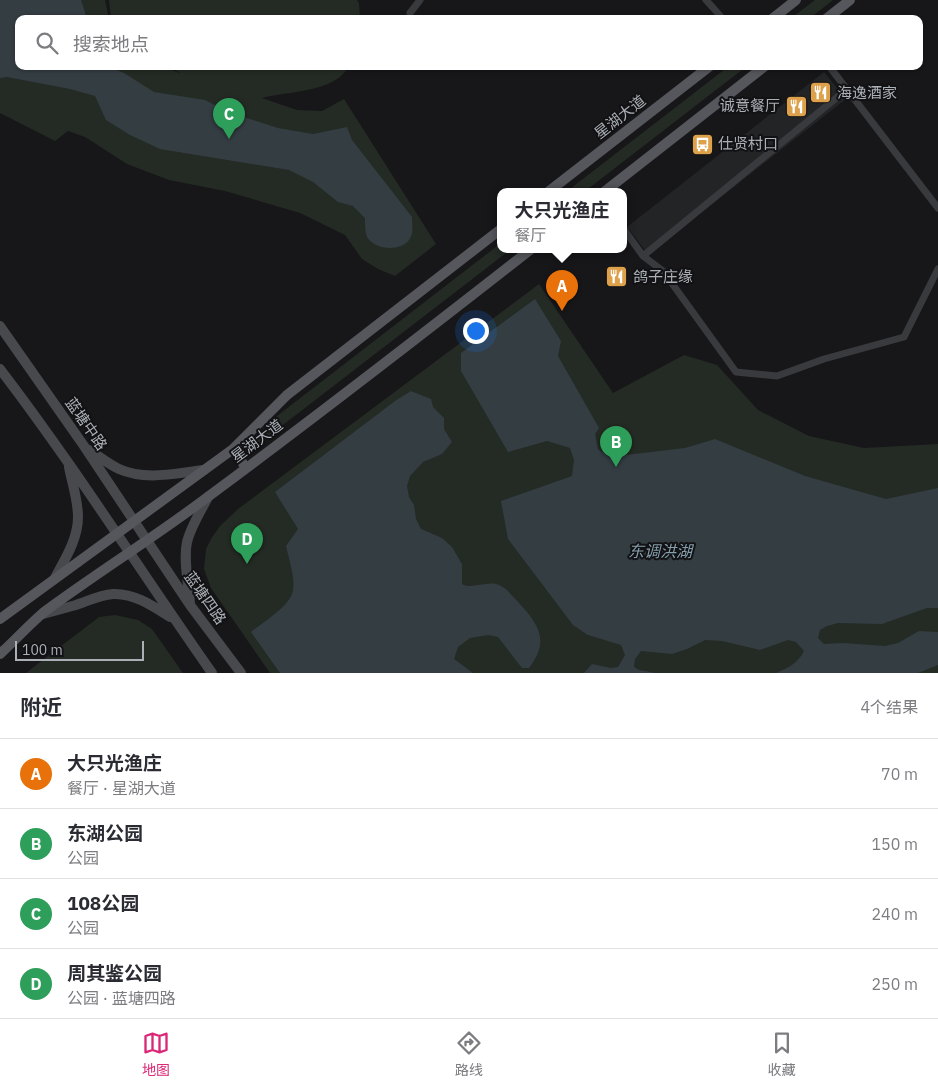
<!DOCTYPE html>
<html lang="zh">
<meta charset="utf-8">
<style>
body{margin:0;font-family:"IBM Plex Sans","Noto Sans SC",sans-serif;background:#f7f7f7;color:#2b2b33}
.scale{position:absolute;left:15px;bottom:12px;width:129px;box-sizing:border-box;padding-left:5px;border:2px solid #abb0b7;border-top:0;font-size:14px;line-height:18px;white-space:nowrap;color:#abb0b7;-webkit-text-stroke:4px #121214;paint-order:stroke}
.you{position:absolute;left:475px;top:330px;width:18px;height:18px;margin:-12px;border:4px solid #fff;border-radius:50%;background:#1a73e8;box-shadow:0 0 0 8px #1a73e833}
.badge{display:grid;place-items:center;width:32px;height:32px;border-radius:50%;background:#db2777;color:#fff;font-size:16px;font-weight:700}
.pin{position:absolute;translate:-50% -41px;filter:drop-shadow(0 1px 2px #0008)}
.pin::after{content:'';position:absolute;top:26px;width:18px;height:15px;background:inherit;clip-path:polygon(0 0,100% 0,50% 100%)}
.popup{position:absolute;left:497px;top:188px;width:130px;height:65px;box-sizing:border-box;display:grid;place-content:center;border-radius:10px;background:#fff;filter:drop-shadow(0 1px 4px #0005);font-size:16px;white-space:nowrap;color:#7c7c81}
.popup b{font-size:19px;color:#2b2b33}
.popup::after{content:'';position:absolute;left:50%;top:100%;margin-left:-10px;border:10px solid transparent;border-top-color:#fff}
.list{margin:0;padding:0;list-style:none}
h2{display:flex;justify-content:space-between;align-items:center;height:65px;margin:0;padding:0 20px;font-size:21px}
h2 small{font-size:16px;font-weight:400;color:#7c7c81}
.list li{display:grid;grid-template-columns:32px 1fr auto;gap:15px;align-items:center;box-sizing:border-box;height:70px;padding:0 20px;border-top:1px solid #e1e1e2}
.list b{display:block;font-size:19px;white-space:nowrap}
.list p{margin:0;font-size:16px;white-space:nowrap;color:#7c7c81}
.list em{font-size:16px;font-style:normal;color:#7c7c81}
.icon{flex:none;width:28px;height:28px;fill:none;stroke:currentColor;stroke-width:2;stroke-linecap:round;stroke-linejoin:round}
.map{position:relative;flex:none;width:938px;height:673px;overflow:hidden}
.search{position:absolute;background:#fff;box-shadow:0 1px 4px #0004;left:15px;right:15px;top:15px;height:55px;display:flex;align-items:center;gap:12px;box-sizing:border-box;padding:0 18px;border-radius:10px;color:#7c7c81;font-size:19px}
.sheet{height:345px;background:#fff}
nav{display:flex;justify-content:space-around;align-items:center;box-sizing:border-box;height:70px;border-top:1px solid #e1e1e2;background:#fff;font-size:14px;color:#7c7c81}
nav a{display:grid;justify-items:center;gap:2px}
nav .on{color:#db2777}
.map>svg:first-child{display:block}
.built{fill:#232426}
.green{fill:#242a24}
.water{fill:#343d42}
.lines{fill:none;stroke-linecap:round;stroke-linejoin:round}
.minor{stroke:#393a3e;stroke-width:7}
.secondary{stroke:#47494d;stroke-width:10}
.primary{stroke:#55575c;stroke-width:10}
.labels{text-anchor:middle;stroke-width:4;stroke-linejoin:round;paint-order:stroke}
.poi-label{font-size:15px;fill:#abb0b7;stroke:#121214;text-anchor:start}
.street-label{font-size:15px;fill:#abb0b7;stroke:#121214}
.water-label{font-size:16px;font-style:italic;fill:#869fae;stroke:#121214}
</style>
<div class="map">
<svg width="938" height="673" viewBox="0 0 938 673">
<rect width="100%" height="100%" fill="#171719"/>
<path class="built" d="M824 72 846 99 648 254 627 227Z"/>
<path class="green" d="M0 0H105L109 19H19V66H160L180 73 169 66H349C335 93 287 91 262 98L297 110 322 111 344 99 436 244 395 276 378 269 362 259 345 235 300 213 225 191 169 180 127 164 85 137 68 131 55 141 0 113Z
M109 0H357L359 3 360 19H111Z
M815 0H833L809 19H790Z
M729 66H747L584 192H566Z
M501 243V250H510L248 452 245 449 277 416Z
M539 284 613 393 684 355 717 365 758 410 809 436 864 448 938 444V673H270L211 588 204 569 206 549 211 539 220 526 238 509Z
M115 615 138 620 152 629 183 673H26L99 617Z"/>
<path class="water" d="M0 0H81L87 19H19V66H107L124 73 154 92 205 100 231 113 278 128 313 134 347 127 352 140 412 217C412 224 414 234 409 240 400 252 375 250 367 237 365 232 365 223 365 218L353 206 338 202 313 182 289 170 160 149 130 135 106 120 95 96 70 89 7 77 0 78Z
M535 299 561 341 558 356 599 428 595 434 598 449 609 457 685 448 715 439 805 476 886 499 938 488V608H927L882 624 838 623 827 626 820 630 818 638 824 644 843 643 885 646 898 643 919 631 938 632V665L918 673H776C788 668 798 663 804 651L796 642 788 640 760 650 722 641 705 640 687 649 672 654 641 651 635 659 634 667 639 670 656 673H584L592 664 611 668 618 667 625 655 621 645 588 635 573 625 508 539 501 501 572 476 574 460 570 448 547 441 508 452 461 371V353Z
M411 391 431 399 433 407 444 418V429L452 442 442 454 423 462 410 476 407 486 409 497 414 505 416 519 421 529 442 538 452 547 462 564V584C471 590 487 580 499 585 507 588 514 598 519 603 539 625 550 641 529 668H522L498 637 488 635 470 638 458 647 454 659 473 673H280L251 632C263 622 291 606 293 590 295 576 289 560 286 546L298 529 275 492 395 401Z"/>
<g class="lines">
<path class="minor" d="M706 0 723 19
M410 13 420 0
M829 66 938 208
M623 228 643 256 846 90
M643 256 663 271 736 372 777 376 824 359 904 337 938 269"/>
<path class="secondary" d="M0 326 84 446 190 605 241 673
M0 369C75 467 141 572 212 673
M89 450C99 456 108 464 119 469 146 481 176 473 204 470
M55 578C65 559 78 539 78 517 78 500 72 483 69 467
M190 604C189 586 183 560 187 542 191 526 201 511 208 497
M43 614C54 611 65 608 76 605 88 601 100 595 113 594 134 593 153 606 170 617"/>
<path class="primary" d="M772 19 796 0
M826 19 850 0
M548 192 710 66
M604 192 765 66
M233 449 246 468
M0 619 233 449 287 395 501 229
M0 654C15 640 29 625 44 612 98 572 155 537 209 496 317 416 424 333 530 250"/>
</g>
<defs>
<symbol id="restaurant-square" viewBox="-11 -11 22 22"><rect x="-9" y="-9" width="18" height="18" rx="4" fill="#dda04b" stroke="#121214"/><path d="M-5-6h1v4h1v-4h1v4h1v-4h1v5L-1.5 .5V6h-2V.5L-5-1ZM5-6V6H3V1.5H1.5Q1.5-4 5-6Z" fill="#fff"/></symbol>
<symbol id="bus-square" viewBox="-11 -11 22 22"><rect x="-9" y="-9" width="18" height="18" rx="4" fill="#dda04b" stroke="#121214"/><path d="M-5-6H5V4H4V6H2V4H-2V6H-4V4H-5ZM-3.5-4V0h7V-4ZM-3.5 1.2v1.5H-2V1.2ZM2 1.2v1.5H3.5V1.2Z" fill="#fff"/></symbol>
</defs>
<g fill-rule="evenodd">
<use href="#restaurant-square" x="808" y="80" width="25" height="25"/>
<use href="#restaurant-square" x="784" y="94" width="25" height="25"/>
<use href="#bus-square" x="690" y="132" width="25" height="25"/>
<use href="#restaurant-square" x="604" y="264" width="25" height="25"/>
</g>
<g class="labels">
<g class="poi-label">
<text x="837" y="98">海逸酒家</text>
<text x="780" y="111" text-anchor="end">诚意餐厅</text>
<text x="718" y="149">仕贤村口</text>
<text x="633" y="282">鸽子庄缘</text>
</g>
<g class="street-label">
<text transform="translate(620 117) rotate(-38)" y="5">星湖大道</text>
<text transform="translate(86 424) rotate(55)" y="5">蓝塘中路</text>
<text transform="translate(257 441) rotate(-37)" y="5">星湖大道</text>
<text transform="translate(205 598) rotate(55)" y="5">蓝塘四路</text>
</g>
<g class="water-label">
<text x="660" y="557">东调洪湖</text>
</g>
</g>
</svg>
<div class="scale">100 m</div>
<div class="you"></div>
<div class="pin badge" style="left:562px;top:311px;background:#e8710a">A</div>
<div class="popup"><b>大只光渔庄</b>餐厅</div>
<div class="pin badge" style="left:616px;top:467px;background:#2e9e5b">B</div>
<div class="pin badge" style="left:229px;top:139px;background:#2e9e5b">C</div>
<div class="pin badge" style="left:247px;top:564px;background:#2e9e5b">D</div>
<div class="search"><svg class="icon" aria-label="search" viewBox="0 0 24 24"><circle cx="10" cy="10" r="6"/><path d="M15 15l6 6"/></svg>搜索地点</div>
</div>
<section class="sheet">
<h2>附近<small>4个结果</small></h2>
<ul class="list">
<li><span class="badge" style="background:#e8710a">A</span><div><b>大只光渔庄</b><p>餐厅 · 星湖大道</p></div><em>70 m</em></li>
<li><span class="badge" style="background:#2e9e5b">B</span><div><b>东湖公园</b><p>公园</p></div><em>150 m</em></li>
<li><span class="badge" style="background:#2e9e5b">C</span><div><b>108公园</b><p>公园</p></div><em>240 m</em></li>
<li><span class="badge" style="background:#2e9e5b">D</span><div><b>周其鉴公园</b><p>公园 · 蓝塘四路</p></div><em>250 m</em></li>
</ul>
</section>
<nav>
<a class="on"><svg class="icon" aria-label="map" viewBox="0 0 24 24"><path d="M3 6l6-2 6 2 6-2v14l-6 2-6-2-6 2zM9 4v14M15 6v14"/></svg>地图</a>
<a><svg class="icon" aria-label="directions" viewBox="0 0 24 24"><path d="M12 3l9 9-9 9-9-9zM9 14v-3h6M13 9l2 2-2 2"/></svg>路线</a>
<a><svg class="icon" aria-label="saved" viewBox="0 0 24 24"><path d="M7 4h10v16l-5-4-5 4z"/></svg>收藏</a>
</nav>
